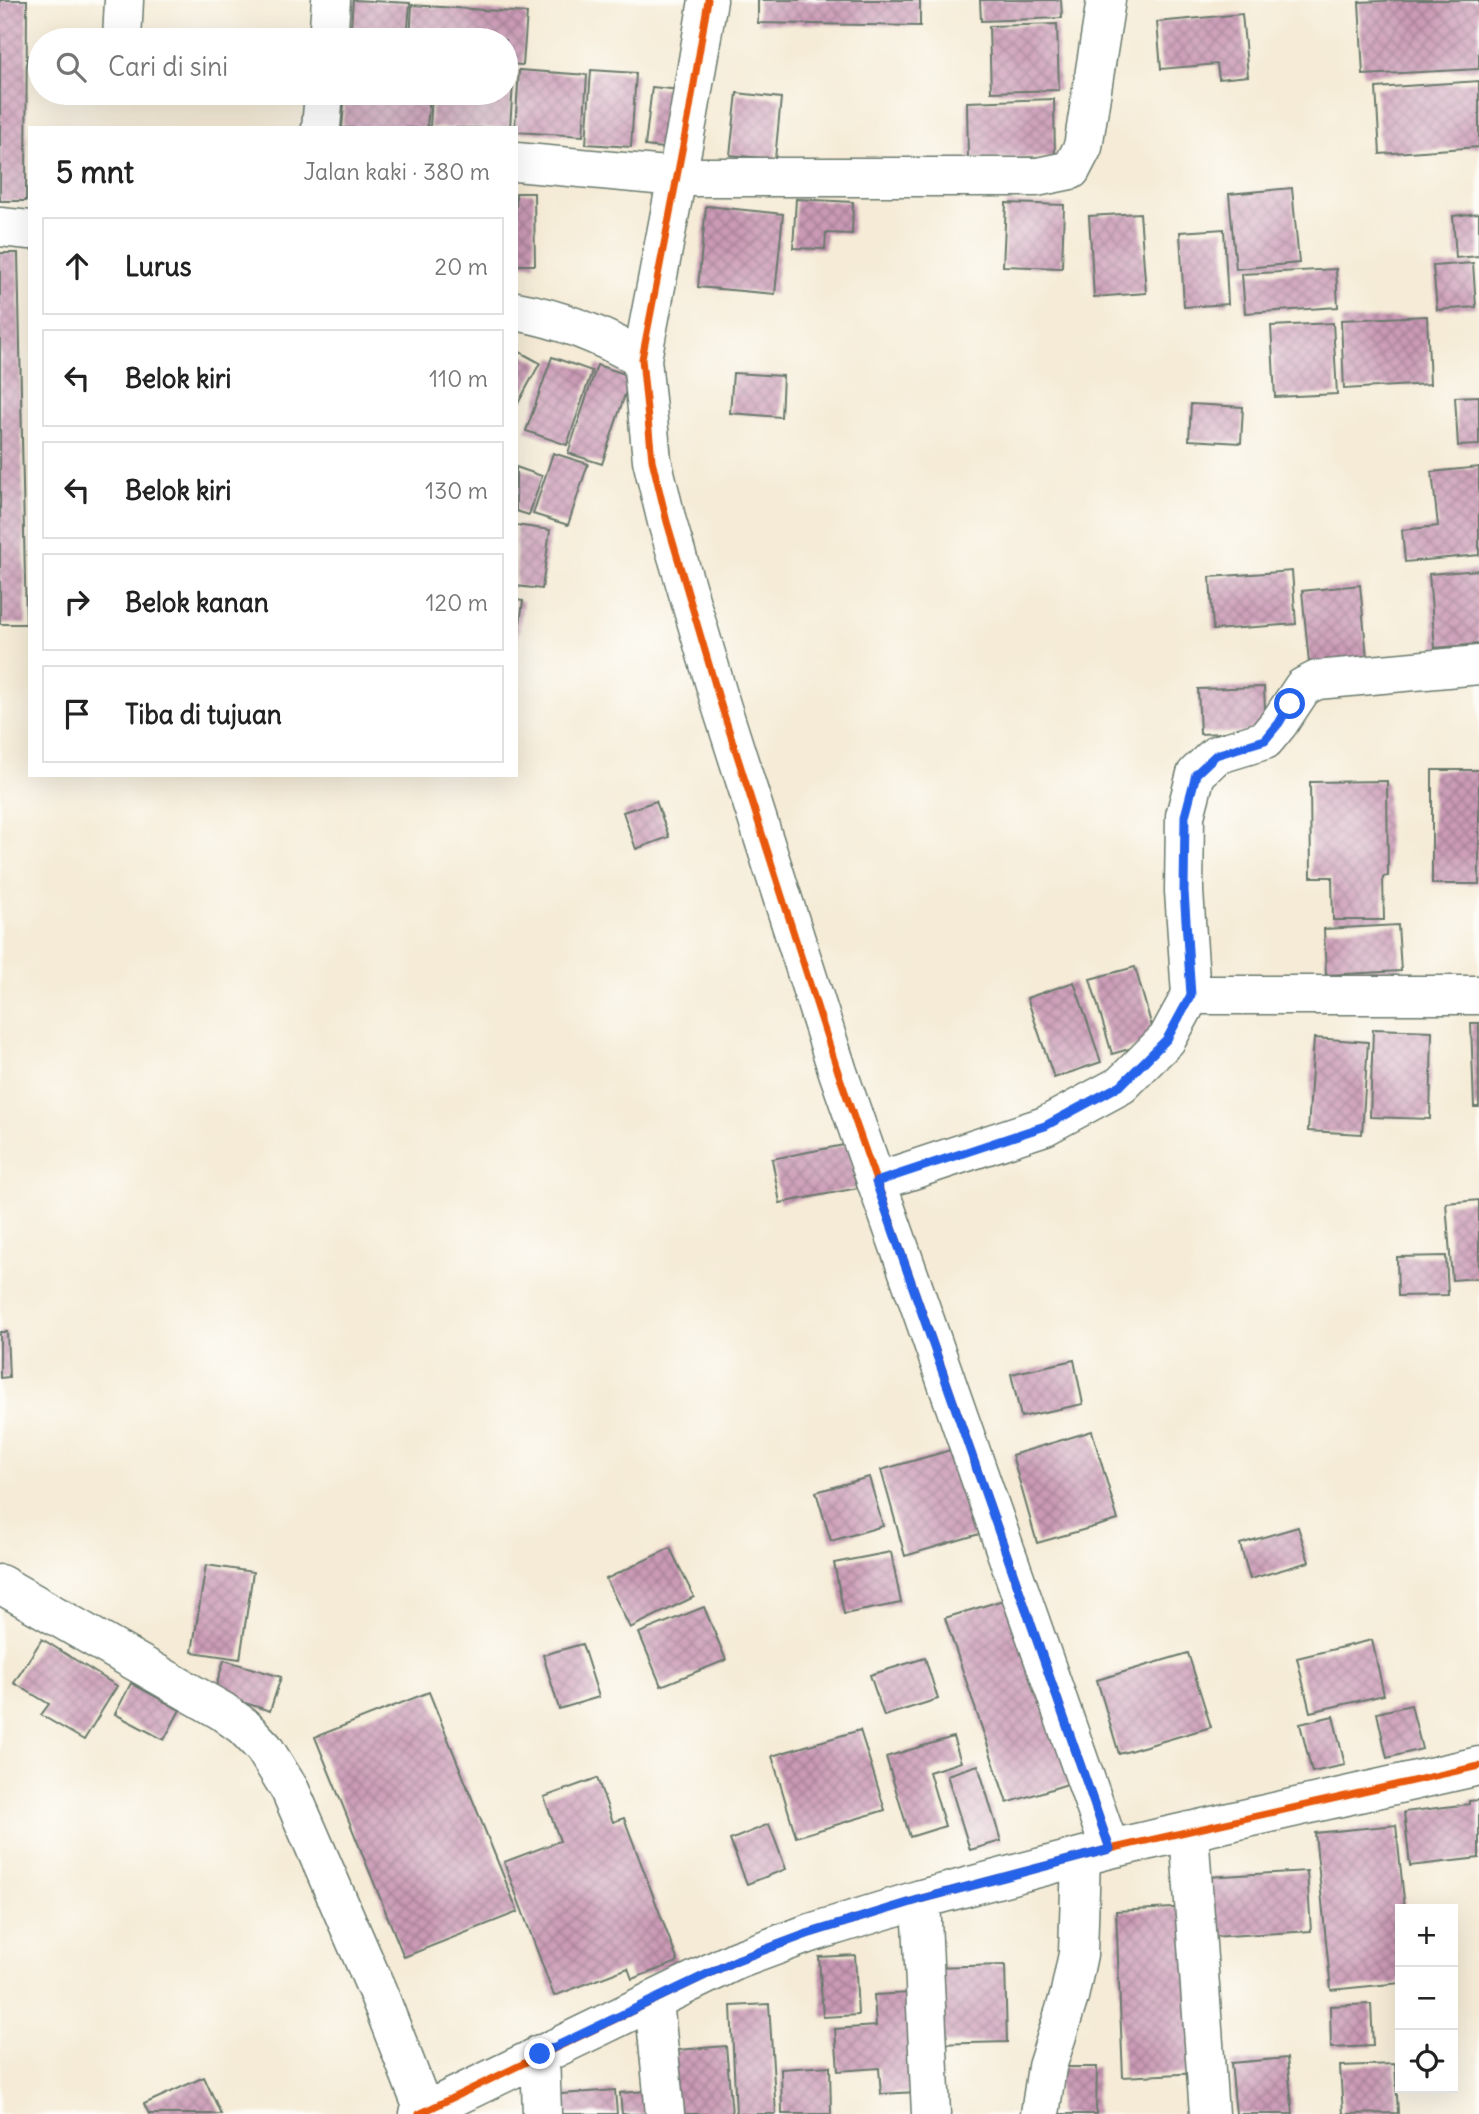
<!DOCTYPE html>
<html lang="id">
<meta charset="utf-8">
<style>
body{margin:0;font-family:Delius,sans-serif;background:#f6f6f6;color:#222}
.controls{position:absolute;right:21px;bottom:21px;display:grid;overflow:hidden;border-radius:0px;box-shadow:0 7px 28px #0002}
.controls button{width:63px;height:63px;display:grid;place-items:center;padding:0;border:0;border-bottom:2px solid #e0e0e0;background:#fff;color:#222;font:35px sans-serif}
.stop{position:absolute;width:21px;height:21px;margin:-16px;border:5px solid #2563eb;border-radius:50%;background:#fff}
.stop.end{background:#2563eb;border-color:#fff;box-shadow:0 2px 7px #0008}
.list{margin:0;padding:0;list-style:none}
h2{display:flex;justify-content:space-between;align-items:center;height:91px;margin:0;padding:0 28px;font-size:30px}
h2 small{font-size:23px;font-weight:400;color:#767676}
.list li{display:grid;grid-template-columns:46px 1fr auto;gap:21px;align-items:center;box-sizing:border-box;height:98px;margin:0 14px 14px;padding:0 14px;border:2px solid #e0e0e0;border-radius:0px}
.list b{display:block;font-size:26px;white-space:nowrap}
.list em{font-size:23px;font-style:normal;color:#767676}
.icon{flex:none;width:38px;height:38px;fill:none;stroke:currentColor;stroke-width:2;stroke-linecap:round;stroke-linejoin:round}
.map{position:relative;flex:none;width:1479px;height:2114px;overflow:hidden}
.search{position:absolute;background:#fff;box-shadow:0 7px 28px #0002;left:28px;top:28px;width:490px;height:77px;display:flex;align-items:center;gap:18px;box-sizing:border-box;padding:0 24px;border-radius:38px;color:#767676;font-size:26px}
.panel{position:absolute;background:#fff;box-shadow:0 7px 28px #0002;left:28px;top:126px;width:490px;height:651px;border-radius:0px}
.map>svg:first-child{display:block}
.building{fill:url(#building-cross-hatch)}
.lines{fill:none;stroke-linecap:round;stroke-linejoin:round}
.minor-casing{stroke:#6a7a6d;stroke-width:41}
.minor{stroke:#fff;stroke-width:38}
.cycleway-casing{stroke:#fdfcf7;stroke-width:11}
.cycleway{stroke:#e8590c;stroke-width:7}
.route{stroke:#2563eb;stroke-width:9}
</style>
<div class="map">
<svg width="1479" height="2114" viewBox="0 0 1479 2114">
<defs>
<pattern id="building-cross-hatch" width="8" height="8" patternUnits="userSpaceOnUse" patternTransform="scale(1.75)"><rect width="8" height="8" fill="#cb9ab6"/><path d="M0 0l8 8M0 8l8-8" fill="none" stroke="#a47f95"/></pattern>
</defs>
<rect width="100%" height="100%" fill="#fdfcf7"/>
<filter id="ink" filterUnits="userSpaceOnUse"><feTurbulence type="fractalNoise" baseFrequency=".0143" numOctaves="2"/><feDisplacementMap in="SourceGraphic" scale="14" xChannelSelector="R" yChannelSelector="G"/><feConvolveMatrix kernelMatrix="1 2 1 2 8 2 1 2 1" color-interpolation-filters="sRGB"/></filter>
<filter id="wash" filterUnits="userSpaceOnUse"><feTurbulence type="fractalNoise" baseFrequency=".00686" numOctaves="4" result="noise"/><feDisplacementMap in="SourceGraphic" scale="28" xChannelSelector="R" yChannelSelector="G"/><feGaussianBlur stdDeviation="1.57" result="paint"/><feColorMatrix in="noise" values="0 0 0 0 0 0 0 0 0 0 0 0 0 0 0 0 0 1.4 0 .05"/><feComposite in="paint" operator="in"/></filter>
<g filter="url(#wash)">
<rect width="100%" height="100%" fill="#f5ebd6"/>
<g id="blocks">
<path class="building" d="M0 0H27L26 201H0Z
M353 0 410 3 407 40H350Z
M758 0H920V26L758 23Z
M980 0H1061L1062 18 981 21Z
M1403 0H1479V69L1363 75 1359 2Z
M412 5 527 13 523 65 506 64V40H410Z
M1242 14 1248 76 1219 79 1217 64 1161 69 1157 22Z
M1057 24 1059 90 991 92 989 26Z
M506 68 514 69 510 128H430L432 93H506Z
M519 70 587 75 583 136 516 132 515 128Z
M591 70 636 73 631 147 586 144Z
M1479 81V147L1380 154 1376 88Z
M652 87 689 91 681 150 645 146Z
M345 93H430L427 128H342Z
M737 93 781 98 775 159 730 155Z
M1054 99 1055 157 968 159 967 102Z
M1292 188 1299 263 1236 269 1229 194Z
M516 193H534L535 265H516Z
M796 199 853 202 852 234 826 233 825 249 793 248Z
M1006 203 1064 205 1062 268 1003 266Z
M706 206 783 214 775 294 698 287Z
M1140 213 1146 293 1094 297 1089 216Z
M1479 213V256L1456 258 1453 216Z
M1224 229 1228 304 1184 307 1180 232Z
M0 253H18L26 624H0Z
M1473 263 1476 307 1437 310 1433 266Z
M1336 269 1338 307 1245 313 1242 274Z
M1427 316 1430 384 1344 389 1341 320Z
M1333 323 1337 394 1275 397 1271 326Z
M516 350 540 363 516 407Z
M552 357 592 371 567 445 526 431Z
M597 365 631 376 602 464 568 453Z
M733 373 783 376 781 417 730 413Z
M1479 396V445L1458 446 1455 397Z
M1191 404 1243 407 1241 443 1189 440Z
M553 453 588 464 568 525 533 514Z
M516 467 542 476 529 515 516 511Z
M1479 467V555L1405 562 1402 530 1438 526 1432 472Z
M516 525 550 530 542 589 516 586Z
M1479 570V644L1435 648 1429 574Z
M1292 571 1296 624 1213 630 1210 577Z
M1360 585 1368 668 1310 673 1302 591Z
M516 600 523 601 518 639H516Z
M1264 687 1266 731 1200 734 1198 689Z
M1432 770H1479V884H1432Z
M1387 781 1388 876 1383 877 1384 920H1333L1332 877H1311L1310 782Z
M656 801 669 837 636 849 623 812Z
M1398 925 1401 971 1326 975 1324 929Z
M1135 967 1156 1041 1112 1054 1090 979Z
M1074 982 1101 1062 1054 1078 1027 998Z
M1471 1023H1479V1107H1474Z
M1373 1029 1432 1031 1430 1119 1370 1117Z
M1314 1038 1368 1042 1362 1134 1308 1131Z
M849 1144 858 1188 780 1203 772 1159Z
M1479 1200V1278L1452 1280 1446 1203Z
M1446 1256 1448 1295 1398 1296 1397 1257Z
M0 1332H7L9 1377 0 1378Z
M1074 1360 1083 1404 1021 1417 1011 1374Z
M1092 1431 1118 1520 1037 1543 1012 1455Z
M961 1447 986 1532 905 1556 881 1470Z
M869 1477 883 1526 831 1541 816 1492Z
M1298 1527 1309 1562 1250 1579 1240 1544Z
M670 1548 694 1597 630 1628 606 1579Z
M891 1552 901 1603 844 1614 834 1563Z
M206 1565 253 1572 240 1659 192 1652Z
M1016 1596 1077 1781 1007 1803 945 1618Z
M704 1607 726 1660 661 1686 639 1633Z
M42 1639 117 1686 84 1740 41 1715 49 1704 14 1683Z
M1372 1640 1384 1695 1310 1712 1297 1658Z
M582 1644 599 1697 559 1709 543 1655Z
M1188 1653 1211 1727 1119 1754 1097 1680Z
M925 1658 938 1699 884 1716 870 1675Z
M224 1660 281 1677 270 1711 214 1693Z
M131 1683 180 1710 164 1740 115 1714Z
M429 1692 518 1912 404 1957 315 1737Z
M1411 1705 1422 1749 1387 1758 1377 1713Z
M1333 1716 1345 1765 1312 1772 1300 1724Z
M860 1730 885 1810 796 1837 772 1756Z
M953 1737 961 1762 929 1772 945 1826 910 1837 886 1757Z
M978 1765 1001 1841 970 1850 947 1775Z
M597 1778 613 1822 624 1818 678 1962 632 1979 628 1968 554 1996 504 1862 560 1841 544 1797Z
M1479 1800V1858L1410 1866 1404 1812 1469 1804V1801Z
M769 1824 786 1869 747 1884 730 1840Z
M1396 1825 1405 1909H1400V1983L1331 1990 1315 1833Z
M1307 1871 1311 1931 1211 1937 1207 1877Z
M1191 1907 1199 2073 1123 2077 1116 1911Z
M855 1955 858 2015 823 2017 819 1957Z
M1005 1965 1007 2042 934 2044 932 1967Z
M910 1993 917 2092 881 2094 879 2068 838 2071 835 2029 876 2026 874 1995Z
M769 2004 776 2114H736L731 2006Z
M1371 2004 1373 2046 1331 2048 1330 2006Z
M726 2046 732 2114H671L666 2051Z
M1287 2058 1293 2114H1236L1231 2063Z
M1395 2064 1398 2113 1343 2114 1340 2066Z
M830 2066 831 2114H782L781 2069Z
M1058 2067H1097L1096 2114H1058Z
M204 2077 221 2114H149L144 2104Z
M615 2090 617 2114H551L549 2095Z
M660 2090 662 2114H622L620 2093Z"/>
</g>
</g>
<g filter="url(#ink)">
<use href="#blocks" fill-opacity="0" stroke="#6a7a6d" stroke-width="2"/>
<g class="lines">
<defs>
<path id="minor" d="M708 0 689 114 642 359 652 460 667 522 721 705 838 1072 1110 1849
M122 40 124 0
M328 40 331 0
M321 128 324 93
M516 162 677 177H1037L1071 170 1083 147 1106 0
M0 227 30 230
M516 311C561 319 603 336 642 359
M1191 995H1479
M876 1182 1045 1126 1121 1085 1167 1039 1191 995 1184 891 1185 816 1196 774 1216 755 1265 740 1279 723 1303 687 1317 680 1479 665
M0 1584 222 1711 243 1726 264 1748 290 1790 379 1995 424 2111
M1189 1831 1209 2114
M921 1899 931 2114
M654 2000 665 2114
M540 2054 542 2114
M419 2114 737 1960 807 1934 921 1899 1110 1849 1479 1766
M1040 2114 1047 2067 1069 1997 1078 1954 1081 1857"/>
</defs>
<use href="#minor" class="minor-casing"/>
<use href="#minor" class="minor"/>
<defs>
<path id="cycleway" d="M708 0 689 114 642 359 652 460 667 522 721 705 838 1072 1110 1849
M419 2114 737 1960 807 1934 921 1899 1110 1849 1479 1766"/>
</defs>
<use href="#cycleway" class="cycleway-casing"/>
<use href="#cycleway" class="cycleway"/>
</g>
</g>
<g class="lines" filter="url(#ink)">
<path class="route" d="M540 2054 737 1960 807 1934 921 1899 1110 1849 876 1182 1045 1126 1121 1085 1167 1039 1191 995 1184 891 1185 816 1196 774 1216 755 1265 740 1279 723 1290 704"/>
</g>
</svg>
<div class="controls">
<button>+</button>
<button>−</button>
<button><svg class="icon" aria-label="locate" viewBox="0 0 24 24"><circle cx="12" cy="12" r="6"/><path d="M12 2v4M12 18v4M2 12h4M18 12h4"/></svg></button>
</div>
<div class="stop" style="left:1290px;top:704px"></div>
<div class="stop end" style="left:540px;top:2054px"></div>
<div class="search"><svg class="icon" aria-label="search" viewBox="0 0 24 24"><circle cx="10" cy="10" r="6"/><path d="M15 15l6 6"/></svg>Cari di sini</div>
<section class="panel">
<h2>5 mnt<small>Jalan kaki · 380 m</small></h2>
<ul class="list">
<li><svg class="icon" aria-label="ahead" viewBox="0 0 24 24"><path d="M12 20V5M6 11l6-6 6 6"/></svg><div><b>Lurus</b></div><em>20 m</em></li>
<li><svg class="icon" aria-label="left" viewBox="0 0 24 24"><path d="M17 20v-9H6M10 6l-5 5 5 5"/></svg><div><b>Belok kiri</b></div><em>110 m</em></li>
<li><svg class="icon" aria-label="left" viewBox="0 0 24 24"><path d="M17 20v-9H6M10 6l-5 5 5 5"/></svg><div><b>Belok kiri</b></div><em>130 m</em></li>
<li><svg class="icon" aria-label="right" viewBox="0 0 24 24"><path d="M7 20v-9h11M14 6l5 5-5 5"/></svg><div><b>Belok kanan</b></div><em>120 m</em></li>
<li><svg class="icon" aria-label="arrive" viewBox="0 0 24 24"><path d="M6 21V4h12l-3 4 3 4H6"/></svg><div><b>Tiba di tujuan</b></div></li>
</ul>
</section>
</div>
